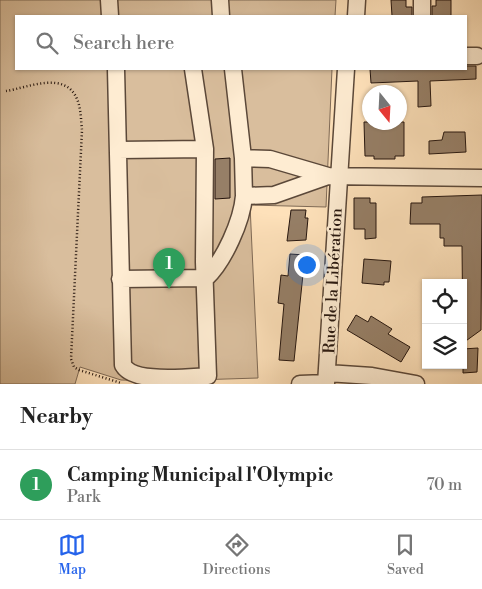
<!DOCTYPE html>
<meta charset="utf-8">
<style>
body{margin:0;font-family:"Libre Bodoni",serif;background:#f2f2f2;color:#222}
.controls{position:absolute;right:15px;bottom:15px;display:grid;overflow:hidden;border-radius:0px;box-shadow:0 1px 4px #0004}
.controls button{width:45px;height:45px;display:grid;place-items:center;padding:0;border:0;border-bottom:1px solid #e0e0e0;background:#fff;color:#222;font:25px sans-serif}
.compass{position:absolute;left:362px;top:85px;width:45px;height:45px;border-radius:50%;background:#fff;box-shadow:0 1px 4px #0004;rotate:162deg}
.you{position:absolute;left:306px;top:264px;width:18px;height:18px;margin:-12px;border:4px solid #fff;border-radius:50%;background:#1a73e8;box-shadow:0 0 0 8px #1a73e833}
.badge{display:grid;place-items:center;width:32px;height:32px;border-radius:50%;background:#2563eb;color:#fff;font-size:16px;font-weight:700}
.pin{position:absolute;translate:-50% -41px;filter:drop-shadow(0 1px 2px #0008)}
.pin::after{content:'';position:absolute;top:26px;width:18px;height:15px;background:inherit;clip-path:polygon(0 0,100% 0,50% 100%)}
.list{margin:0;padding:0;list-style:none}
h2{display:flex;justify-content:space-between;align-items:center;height:65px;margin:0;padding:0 20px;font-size:21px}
h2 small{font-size:16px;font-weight:400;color:#767676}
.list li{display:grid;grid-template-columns:32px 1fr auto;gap:15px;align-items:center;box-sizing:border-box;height:70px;padding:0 20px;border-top:1px solid #e0e0e0}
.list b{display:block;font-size:19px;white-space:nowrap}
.list p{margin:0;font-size:16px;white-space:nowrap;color:#767676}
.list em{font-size:16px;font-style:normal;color:#767676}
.icon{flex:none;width:28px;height:28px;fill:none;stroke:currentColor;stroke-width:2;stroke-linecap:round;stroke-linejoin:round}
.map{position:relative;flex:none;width:482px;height:384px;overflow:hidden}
.search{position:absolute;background:#fff;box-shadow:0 1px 4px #0004;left:15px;right:15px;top:15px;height:55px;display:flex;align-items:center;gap:12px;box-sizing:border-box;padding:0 18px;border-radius:0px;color:#767676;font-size:19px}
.sheet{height:135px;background:#fff}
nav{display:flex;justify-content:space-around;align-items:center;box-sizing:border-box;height:70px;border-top:1px solid #e0e0e0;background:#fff;font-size:14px;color:#767676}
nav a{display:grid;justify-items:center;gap:2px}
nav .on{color:#2563eb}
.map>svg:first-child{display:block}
.green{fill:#d9be9d;stroke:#7f6a56}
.building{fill:#967f67;stroke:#25150e}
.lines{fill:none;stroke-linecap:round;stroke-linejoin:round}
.minor-casing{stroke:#5b4839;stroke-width:19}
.path{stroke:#25150e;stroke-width:2.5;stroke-dasharray:1 2.5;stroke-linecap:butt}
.minor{stroke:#feecd2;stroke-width:16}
.labels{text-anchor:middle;stroke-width:5;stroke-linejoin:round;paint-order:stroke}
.street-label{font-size:16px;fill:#25150e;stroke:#feecd2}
</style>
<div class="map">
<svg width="482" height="384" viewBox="0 0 482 384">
<rect width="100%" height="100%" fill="#fee1ba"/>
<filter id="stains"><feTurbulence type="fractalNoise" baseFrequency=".004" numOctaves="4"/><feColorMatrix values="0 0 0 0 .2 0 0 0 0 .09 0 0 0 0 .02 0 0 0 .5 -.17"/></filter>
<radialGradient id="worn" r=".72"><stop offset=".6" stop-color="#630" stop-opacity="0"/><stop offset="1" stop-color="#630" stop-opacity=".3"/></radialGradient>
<path class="green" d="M0 0H336L335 16H16V69H332L326 207 250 205 258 378 163 381 121 380 80 367 75 384H0Z"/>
<path class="building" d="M391 0H406V7H412V16H392Z
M436 0H451V16H432V6H436Z
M466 66H476V79L430 81 431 106 418 107V81L371 83 370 69H466Z
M364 122H404V156H395V159H374V156H365Z
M444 132H465L466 152 429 154V141L442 140Z
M230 158V198L215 199V159Z
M482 195 481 330 463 343 462 246H444V238H440V224H410L411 203H422V197Z
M354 198H370V203H376V238L365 239V229H354Z
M291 210H306L305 218H308L306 240 287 241Z
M290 254 305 255 294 361 279 360 284 304 278 303 281 275 288 276Z
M364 259 391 261 389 282H384V285L362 283Z
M356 315 368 322 371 316 392 329 388 334 410 347 401 362 347 330Z
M478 348 477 372 463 373V349Z"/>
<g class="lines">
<defs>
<path id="minor" d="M109 0 110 16
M220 0 221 16
M422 0V16
M356 16 357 0
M466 56H477
M116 69 123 365C133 384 188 377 208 376L204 262 205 149 193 69
M233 69 243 158 270 159 328 176
M118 150 205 149
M243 158 244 196
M120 279 206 278C224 261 242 221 244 196L274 195 328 176 482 178
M327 373 372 376 416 384
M300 384 326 383
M326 384 346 69"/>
</defs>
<use href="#minor" class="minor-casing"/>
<path class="path" d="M6 91C27 88 65 70 77 99 81 108 81 121 82 130L71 359 74 367 79 370 121 383"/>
<use href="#minor" class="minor"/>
</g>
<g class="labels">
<g class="street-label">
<text transform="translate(332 281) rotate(-87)" y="6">Rue de la Libération</text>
</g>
</g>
<rect width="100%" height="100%" filter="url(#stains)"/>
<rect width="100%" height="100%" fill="url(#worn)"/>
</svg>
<div class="controls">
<button><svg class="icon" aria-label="locate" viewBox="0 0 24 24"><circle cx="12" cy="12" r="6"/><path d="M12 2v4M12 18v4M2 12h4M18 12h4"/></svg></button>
<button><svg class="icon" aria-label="layers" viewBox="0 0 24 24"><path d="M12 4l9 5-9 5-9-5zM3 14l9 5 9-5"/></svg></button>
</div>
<svg class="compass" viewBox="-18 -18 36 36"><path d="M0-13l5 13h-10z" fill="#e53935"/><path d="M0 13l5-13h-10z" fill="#767676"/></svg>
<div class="you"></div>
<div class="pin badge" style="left:169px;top:289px;background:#2e9e5b">1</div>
<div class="search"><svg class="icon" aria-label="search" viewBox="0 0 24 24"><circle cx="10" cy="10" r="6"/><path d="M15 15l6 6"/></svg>Search here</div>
</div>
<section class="sheet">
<h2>Nearby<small></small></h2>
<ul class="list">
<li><span class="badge" style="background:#2e9e5b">1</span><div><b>Camping Municipal l'Olympic</b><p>Park</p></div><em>70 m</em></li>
</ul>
</section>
<nav>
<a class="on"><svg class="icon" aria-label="map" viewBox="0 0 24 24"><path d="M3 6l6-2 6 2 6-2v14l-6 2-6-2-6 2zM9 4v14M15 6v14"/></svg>Map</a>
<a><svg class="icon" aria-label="directions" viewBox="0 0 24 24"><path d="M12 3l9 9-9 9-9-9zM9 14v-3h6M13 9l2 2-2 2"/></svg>Directions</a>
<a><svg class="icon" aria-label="saved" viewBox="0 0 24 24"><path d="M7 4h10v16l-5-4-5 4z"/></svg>Saved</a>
</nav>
